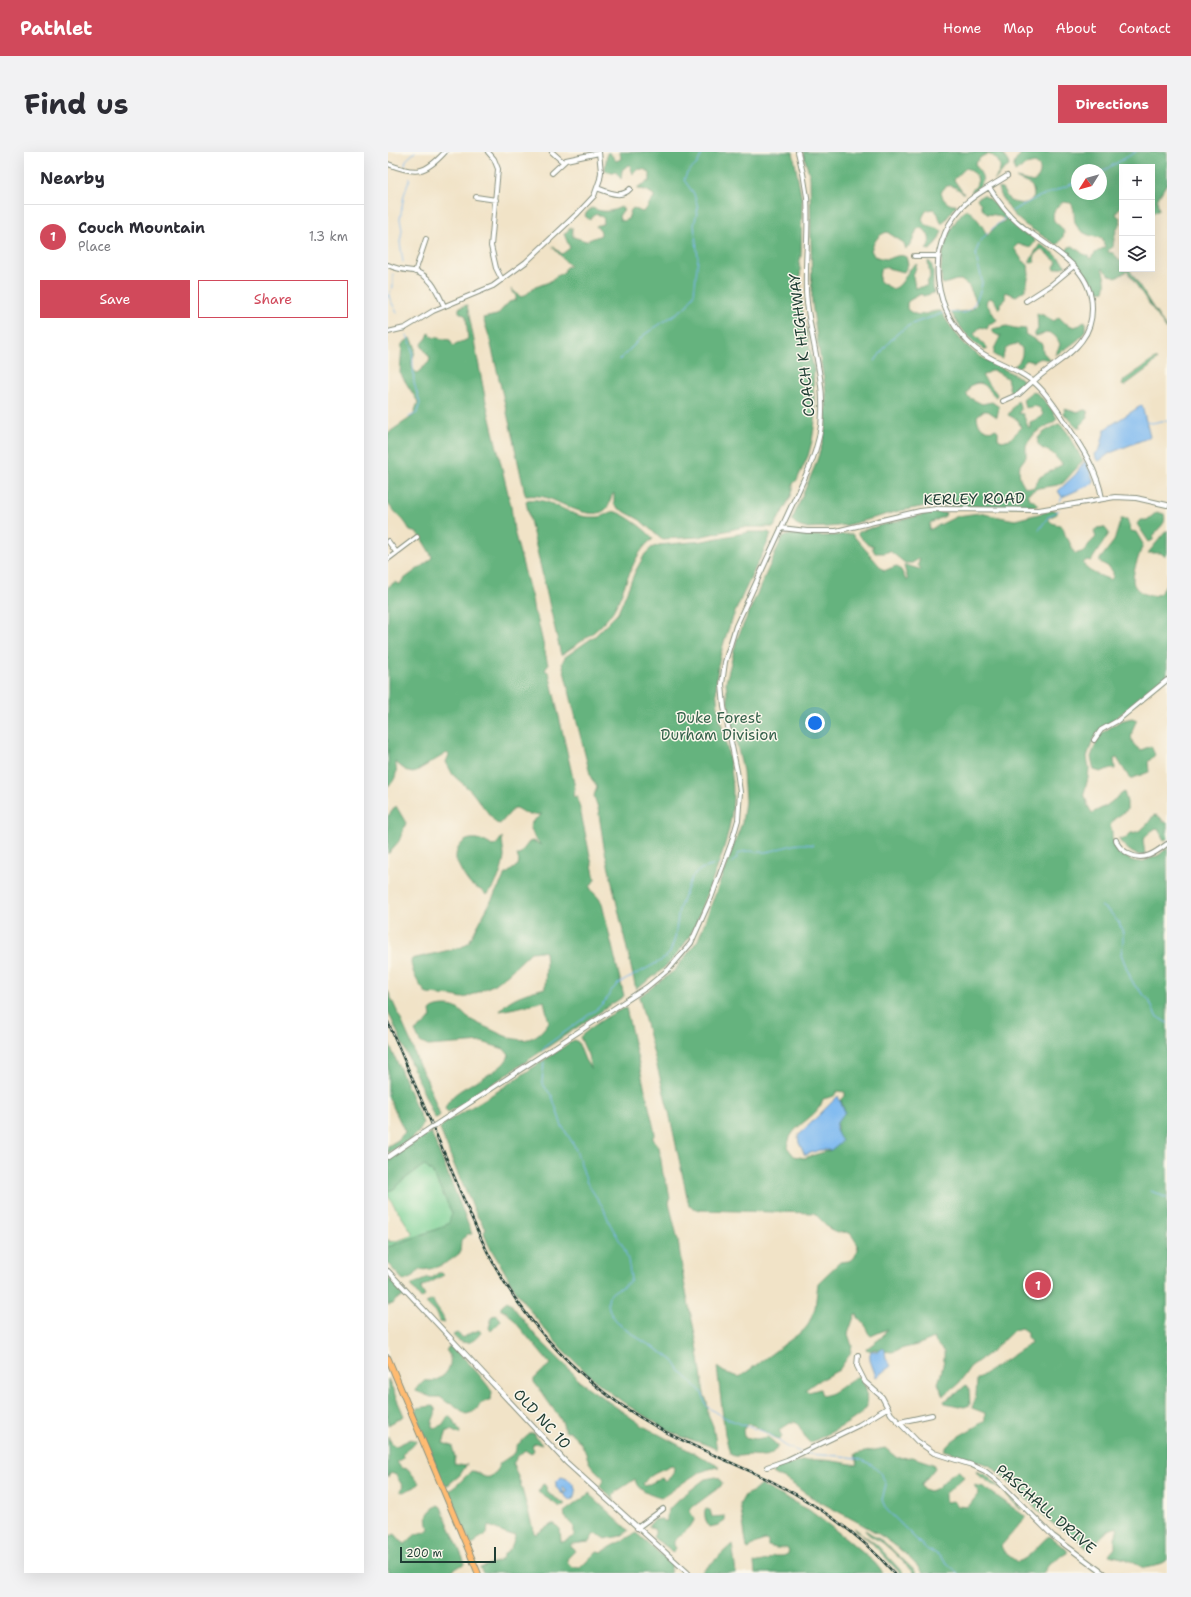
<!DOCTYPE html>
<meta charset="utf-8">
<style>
body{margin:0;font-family:"Shantell Sans",sans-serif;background:#f2f2f3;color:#2b2b33}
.controls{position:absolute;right:12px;top:12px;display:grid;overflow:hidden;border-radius:0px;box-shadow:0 4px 16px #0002}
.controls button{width:36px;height:36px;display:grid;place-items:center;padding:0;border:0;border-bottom:1px solid #e1e1e2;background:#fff;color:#2b2b33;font:20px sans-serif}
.compass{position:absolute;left:683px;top:12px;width:36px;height:36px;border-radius:50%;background:#fff;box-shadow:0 4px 16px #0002;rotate:233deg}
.scale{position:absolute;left:12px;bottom:10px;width:96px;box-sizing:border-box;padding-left:4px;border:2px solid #1f3d34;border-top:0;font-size:11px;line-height:14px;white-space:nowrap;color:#1f3d34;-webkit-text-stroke:3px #fbf7ec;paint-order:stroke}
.you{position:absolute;left:427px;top:571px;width:14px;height:14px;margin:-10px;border:3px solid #fff;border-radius:50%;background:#1a73e8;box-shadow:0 0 0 6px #1a73e833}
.badge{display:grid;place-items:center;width:26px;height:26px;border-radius:50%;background:#d1495b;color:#fff;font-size:13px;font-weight:700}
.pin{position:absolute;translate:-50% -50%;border:2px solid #fff;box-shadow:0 1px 4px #0006}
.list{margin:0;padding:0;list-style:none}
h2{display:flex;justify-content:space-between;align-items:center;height:52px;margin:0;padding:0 16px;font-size:17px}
h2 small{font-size:13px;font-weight:400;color:#7c7c81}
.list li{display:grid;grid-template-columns:26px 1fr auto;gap:12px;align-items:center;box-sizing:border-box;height:64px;padding:0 16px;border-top:1px solid #e1e1e2}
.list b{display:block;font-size:15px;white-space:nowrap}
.list p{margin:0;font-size:13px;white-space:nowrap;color:#7c7c81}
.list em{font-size:13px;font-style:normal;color:#7c7c81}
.actions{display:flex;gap:8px;padding:12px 16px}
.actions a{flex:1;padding:9px 0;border:1px solid #d1495b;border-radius:0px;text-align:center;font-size:14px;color:#d1495b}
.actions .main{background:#d1495b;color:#fff}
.icon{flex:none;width:22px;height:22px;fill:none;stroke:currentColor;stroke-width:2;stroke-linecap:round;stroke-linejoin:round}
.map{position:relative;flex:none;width:779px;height:1421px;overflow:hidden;border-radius:0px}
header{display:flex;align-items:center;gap:24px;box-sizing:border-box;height:56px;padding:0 20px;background:#d1495b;color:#fff}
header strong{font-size:19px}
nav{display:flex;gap:22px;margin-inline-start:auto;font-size:14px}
.intro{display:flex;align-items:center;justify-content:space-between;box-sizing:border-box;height:96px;padding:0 24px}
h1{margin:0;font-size:28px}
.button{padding:10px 18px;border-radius:0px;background:#d1495b;color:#fff;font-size:14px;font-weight:700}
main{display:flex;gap:24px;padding:0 24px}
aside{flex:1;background:#fff;border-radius:0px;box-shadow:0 4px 16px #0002}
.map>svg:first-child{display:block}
.green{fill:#7cd195;stroke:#4e8764}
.forest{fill:#65b37e;stroke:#427859;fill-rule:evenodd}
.water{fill:#7eb9f0;stroke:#4e7b92}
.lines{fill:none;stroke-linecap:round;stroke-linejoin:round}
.stream{stroke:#7eb9f0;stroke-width:1}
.minor-casing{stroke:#88907e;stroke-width:6}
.major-casing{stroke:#88907e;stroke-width:7}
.minor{stroke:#fff;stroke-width:4}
.major{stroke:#ffbb71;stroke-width:5}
.rail-casing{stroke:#1f3d34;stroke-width:2.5}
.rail{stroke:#fbf7ec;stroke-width:1;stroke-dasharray:3;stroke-linecap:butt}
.minor-bridge-casing{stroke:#88907e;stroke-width:6;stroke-linecap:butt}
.minor-bridge{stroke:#fff;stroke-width:4}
.labels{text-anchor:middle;stroke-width:3;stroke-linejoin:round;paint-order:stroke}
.street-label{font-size:15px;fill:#1f3d34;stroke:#fbf7ec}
.park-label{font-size:15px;fill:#36624c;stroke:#fbf7ec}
</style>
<header>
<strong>Pathlet</strong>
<nav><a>Home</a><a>Map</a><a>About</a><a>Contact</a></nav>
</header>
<div class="intro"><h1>Find us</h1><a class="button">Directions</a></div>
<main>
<aside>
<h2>Nearby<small></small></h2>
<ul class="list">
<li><span class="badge">1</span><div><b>Couch Mountain</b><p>Place</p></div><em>1.3 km</em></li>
</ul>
<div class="actions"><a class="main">Save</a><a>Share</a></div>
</aside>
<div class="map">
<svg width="779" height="1421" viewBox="0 0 779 1421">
<rect width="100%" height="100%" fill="#fbf7ec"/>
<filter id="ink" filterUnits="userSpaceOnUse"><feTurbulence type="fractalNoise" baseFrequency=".025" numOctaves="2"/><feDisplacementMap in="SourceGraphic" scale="8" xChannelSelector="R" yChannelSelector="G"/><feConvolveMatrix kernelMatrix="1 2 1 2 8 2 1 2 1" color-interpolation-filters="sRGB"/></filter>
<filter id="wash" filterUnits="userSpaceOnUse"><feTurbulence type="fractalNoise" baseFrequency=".012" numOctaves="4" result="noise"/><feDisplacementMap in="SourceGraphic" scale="16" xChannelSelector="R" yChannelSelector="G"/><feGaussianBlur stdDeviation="0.9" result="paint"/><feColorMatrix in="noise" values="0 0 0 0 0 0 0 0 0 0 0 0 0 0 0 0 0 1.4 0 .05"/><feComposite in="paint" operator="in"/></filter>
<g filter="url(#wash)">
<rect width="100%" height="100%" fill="#f1e3c7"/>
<path class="green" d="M36 1013 45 1021 64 1061 62 1071 52 1076 0 1095V1087L2 1090C9 1089 20 1086 25 1082L0 1044V1039L6 1037 14 1029Z"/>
<path class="forest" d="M232 0H405L414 49 413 104 411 113 412 116 414 156 426 219 425 235 428 263 424 289 420 304 409 328 405 332V338L403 344 386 375H355L310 385 273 387 252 368 228 355 226 352V341C221 345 223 353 218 357 205 370 174 351 160 346 153 344 146 343 138 344L137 342 123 278 101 184 95 166 109 163 121 150 128 148V144L123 137 133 145 139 142 145 136 161 130 167 125 176 120 178 115 182 114 164 94 174 102 182 96 176 82 182 76H184L185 85 198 89 213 83V80L208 74 215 72 216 67C208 59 207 62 202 68L197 64C198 60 201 58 204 56 215 61 223 60 233 55L236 57 231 64 232 68 235 69 240 67 243 58 245 56 254 60C262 56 259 51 266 46V43L258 38 250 37V35L262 29V21L258 18 250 17 245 22 242 13H240L234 18 233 27 228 20H220L217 18 219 1H222L228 9 233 7Z
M415 0H615C615 6 621 8 621 14L615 18 606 29C607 25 611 22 612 18 614 10 605 3 599 2L593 5 587 12C596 26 599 29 585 40L583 39C585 37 589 34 589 31 592 24 584 19 578 16 577 17 566 27 566 28L576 42C568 35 559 28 553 41 555 49 561 54 569 53L555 71H553L550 62 546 57 539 58C525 75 546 73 554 79L550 88 542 98 538 97C544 90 542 82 534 76L529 77 524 90 518 97 516 91 499 80C489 83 487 89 483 98L486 104C490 105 494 107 499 107 506 106 511 101 518 105L520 112 516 120 495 115 492 118 491 128 494 131 505 137C518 133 517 116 529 112L525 124 527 136 539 134V131L542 125 540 109 542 110C548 118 543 132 546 141L535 144 533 142 522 148 519 151V157C532 169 540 158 553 159 564 179 580 199 600 209 612 216 626 221 636 229 636 234 628 241 622 239L619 226 605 218 594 224 609 242 608 245C601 240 598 228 586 232 585 232 582 234 581 236 580 238 580 240 578 242L582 246 594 252 604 250 611 255 609 265 600 259H595L589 264C589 274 598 282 608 277L610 279V287L614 289 622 287 633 276 630 268 620 263 630 248 633 258 630 261 635 262 640 275 642 276V270L654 265 655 262 652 256 647 254 637 256 635 247 645 239C653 243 666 259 669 267L667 269 647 281 638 293V305L632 313 631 319 632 326 637 335 645 336 652 325 675 312C670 309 668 304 664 301 661 299 658 298 655 297 639 286 662 277 670 272L673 273 679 280 695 309 675 331 670 333 650 336 639 342 641 346 650 352 649 354H538L511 359 460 373 440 375 416 376 410 374 404 368 427 314 434 293 438 273V240L430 193 424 151 422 25Z
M634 0H779V31L769 48 771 58 764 61V15H734V54L730 58 728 62 732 66 733 71C727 78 726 86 725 95L720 98V100L725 101 734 110V117H741L779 178 739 119 728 126 720 122 714 116C716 124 719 130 716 139L710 140 708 142C702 124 692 113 677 101L681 95 685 94 695 102 699 103 702 107 707 101 717 95 714 86C704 85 690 81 687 70 685 62 688 59 683 51L675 50C668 55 663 60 666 69 678 79 679 81 669 93L636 72 625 62 612 43 610 36 614 37 622 49C632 52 640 54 646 44 645 28 639 33 628 26L645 30C651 27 654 20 651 14L647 11 637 13 627 20C623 11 630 7 634 0ZM689 18H713V42H689Z
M595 43 602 47 616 63 646 87 647 90 642 96 630 92 626 96 634 108 640 113 641 123 637 138 628 144 618 140C615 145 621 146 612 151V156L611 157C608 152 607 147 601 146L599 148 598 151 609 168 601 172 599 177 593 175 590 177 586 182 599 195V198C587 196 570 173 564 162V160C574 158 583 163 589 151L581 134 573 128H568L556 132 554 131C550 106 559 75 578 57 586 61 596 75 599 84L610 72 617 69V67L608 63 599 62 593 55V52L589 47Z
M652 92 666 101 678 114 667 117 666 115 669 110 653 97 647 102 646 108 647 110H642V108Z
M79 153 98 250 123 354 126 379 144 447 146 460 149 465 160 513 157 518 161 521 162 525 184 622 187 636 185 644 187 645 189 643 207 727 202 735C204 741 211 744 214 752L236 844 70 955 60 960 57 957C62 933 114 925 121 903L116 897 94 890 40 894 32 890 27 879 38 871 43 865 42 859C47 853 62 853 68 856 73 858 76 863 80 866 87 870 95 874 102 877 126 889 144 896 161 870L156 849 132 855 112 859C120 845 142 840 157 836L158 812 157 800 153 799 143 800 121 821 105 833 79 845 74 846 65 844 39 842C31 833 24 822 23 809L24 807 74 795 81 790 117 723 130 713 131 709 129 703H131L141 690 145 689 153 693 147 687 142 674 144 670 154 662 141 663 129 656H126L112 672 108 671 83 639 65 623 58 610 61 603 59 601 25 621 20 620 7 610C10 619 8 629 0 634V435L7 430 11 433 16 427 42 408 44 405C43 402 31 382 29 381 27 380 25 380 22 379 17 367 8 362 0 352V281L25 264 30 250 12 221 14 192 22 186C24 188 27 192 27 195 28 205 18 213 29 221L41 210 42 206 33 193 39 186 41 181 44 185 62 188 65 194 80 187 78 164 71 160V156Z
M649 161 655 163 666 169 671 165 677 171 686 175 692 173 697 169C704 183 677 197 667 203L672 193C670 186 665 180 657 180L656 182 647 184V181L650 177Z
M619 174 626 176 638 177 637 182 654 192 655 200 663 209C655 206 652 205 645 210L639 208 630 216 626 214C633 210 635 203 634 196L629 192C616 194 618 196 614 207L606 203V197L613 183 611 184 604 180V177Z
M767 207H769L763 214 736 234 734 233 736 228Z
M677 257 687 260 697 258 699 259 700 265 691 274 693 276 687 274 682 267 676 262Z
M139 348C164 345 179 364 201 365 204 365 208 365 211 365 217 364 222 358 228 360 238 363 260 379 265 387 244 400 238 438 225 459 212 479 192 490 173 503L142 368 138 350Z
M666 358 669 359V362L660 366C666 378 675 366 677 383 682 388 683 396 687 402L697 399 701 392 708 385 706 380 709 376 716 375 721 381 720 383 703 409 699 408 695 411C699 421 713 423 722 428L725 425V420L721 415 712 410V407L726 389 733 367H739L743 379 748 380 755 392C752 401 745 418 745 428 745 438 759 446 769 443 773 442 776 435 779 432V525L727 567 716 574 705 587 699 605 701 616 700 626 696 641 700 654 704 661 718 654 736 640 739 650V658L725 668 722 674 724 679V686L730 701 745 709 753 710 771 703 779 696V1408L768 1414 756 1416 738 1407 721 1403 727 1396V1386L730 1376C720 1374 710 1390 702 1396L697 1395 689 1387 664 1371 603 1314 556 1298C566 1283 584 1279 597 1268V1261L584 1256 588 1244 589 1227 642 1192 643 1190 639 1185V1180L633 1176 626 1178 604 1199 582 1215 571 1231 555 1244 550 1231C553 1223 557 1208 556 1200L548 1191 546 1186 529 1193 516 1196 504 1200 494 1199 487 1197 479 1199 478 1197 494 1185 499 1177 483 1184C479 1181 479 1177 477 1173 474 1168 470 1168 469 1162H467L460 1182 464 1194 462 1202 451 1218 428 1230 417 1238 421 1240 432 1237 434 1244C449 1242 457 1229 471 1224L478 1236 479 1254C473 1267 435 1284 422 1291 415 1285 414 1275 407 1270H404L391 1278 394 1285 391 1288 365 1273 360 1272 355 1278 356 1285 368 1287 380 1285 390 1294C381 1308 375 1303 361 1303 355 1303 348 1306 342 1302L337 1282 329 1215 336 1220 351 1225 353 1224 416 1178 420 1173 427 1156 430 1131 452 1110 461 1109 467 1105 470 1093 463 1082 459 1080 449 1081 444 1079 426 1061 312 1058 301 1054 281 960 251 845 287 818 310 788 354 671 357 649 355 619 340 553 338 530 349 487 394 386C407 378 424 385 438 384 447 384 455 382 464 382L496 419 508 414 513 418 518 428H520L516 414 518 413 534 418 530 413 532 406 524 411H517L502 399 496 401H487L484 395 486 394 479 392 470 383V380L490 374 545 360 558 361 557 364 542 371 541 378 570 364 591 361 627 368ZM449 939 457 940V944L453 948 457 961 449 970V982L443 998 416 1006 406 1004 399 995C400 992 401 988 402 985 410 970 431 964 435 947L446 944Z
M769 360 776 362C779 373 771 374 767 382 765 384 765 386 765 388L761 390 749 372 752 368H759Z
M779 378V402L776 404 773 401H760Z
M361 380H380L383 382C378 396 371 408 365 421 350 453 333 487 329 523 325 558 341 591 344 625 349 668 333 706 318 745 312 761 306 780 295 794 283 812 266 825 248 837L216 695 210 656 206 644 209 634 203 626 174 511 177 505 207 484 230 461 247 420 257 402 263 396 271 393 315 389Z
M744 566 749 568C743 579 739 591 753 598L763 594 767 603 760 610 761 620 742 627 729 606 726 607 727 617H720L713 620 706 618 703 605 711 583 732 569Z
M8 654 18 671 11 689 0 702V664Z
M767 663 772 665 775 669 779 671V687L776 688 770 677 768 676 762 680 755 688 757 703C746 705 738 696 731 688V686L736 687 743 681C754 680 760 672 765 664Z
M114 685C114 693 116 698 116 705 115 717 108 735 98 743 94 737 87 736 82 732 77 726 72 717 69 710 65 701 73 687 84 687 90 686 99 690 104 694L108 693Z
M0 839 22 888 30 911 39 928 52 963 49 966H47L45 962 0 859Z
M238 856 267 981 264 987 271 995 275 1022 280 1035 282 1047 281 1051 290 1088 296 1130 309 1192 316 1242 319 1250 320 1262 325 1274 329 1298C318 1291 305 1289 292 1284 279 1279 267 1270 255 1263 202 1231 156 1183 123 1131 120 1126 117 1120 114 1115 107 1103 99 1093 96 1080L98 1077 89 1064 69 1020 52 977 53 975 57 971 110 939 186 888 190 890 197 908 203 917 200 903 192 885C203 875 224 860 238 856Z
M0 889 35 971C32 985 12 994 0 1001V994L10 988 17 980 0 944Z
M43 980 84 1082H80L73 1088 72 1101C60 1111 47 1118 31 1118L25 1125 16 1129 0 1112V1095L52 1076 61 1071 64 1061 45 1021 36 1013 14 1029 6 1037 0 1039V1008Z
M50 1121H54L56 1123 34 1135 33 1137 37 1144 33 1147 23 1134C27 1129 33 1131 39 1125L44 1126Z
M0 1125 19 1144C13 1145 8 1146 5 1152L0 1153Z
M45 1148C47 1156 55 1161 57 1171L52 1170 47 1160 38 1151Z
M119 1149 122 1151 147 1183 186 1222 191 1229 255 1274 332 1315C308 1317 293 1334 273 1346 262 1343 248 1338 247 1327L226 1341 225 1345 227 1349 215 1338 212 1334 216 1327C212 1322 204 1316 201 1310 196 1296 194 1290 182 1280H179L177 1279 174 1269 146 1230V1227L162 1212 119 1160 113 1158V1154ZM283 1313 286 1314C286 1321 284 1325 277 1329L274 1326 257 1334 255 1332C262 1320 272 1319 283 1313Z
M109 1163 113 1168 112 1170 103 1179 101 1176 104 1164Z
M91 1178 93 1180C86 1192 74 1195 65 1183L69 1181 75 1186 81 1182Z
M62 1195C69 1196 100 1232 104 1240L103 1247 92 1252 90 1256 82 1261 78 1262 65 1252 60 1251 52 1245H43L28 1239V1237L35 1229C40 1228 44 1230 48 1228 61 1223 67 1208 58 1198Z
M0 1227 16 1264 0 1273Z
M578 1233 581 1237 582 1253 576 1255 557 1251 556 1249 568 1242Z
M45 1254C52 1261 42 1267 44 1275L49 1276 55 1272 60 1264 66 1268 72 1280 71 1282 63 1278 59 1279 55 1291 64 1294 67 1305 66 1312 77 1314 79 1312 72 1323 60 1333H58L53 1326 28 1263 29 1256Z
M143 1281H145L154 1293 147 1291 144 1294 146 1298 143 1302 137 1298 129 1305 125 1312 132 1330 146 1381 148 1382 164 1372H167L172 1377 173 1390H175L186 1384V1375L177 1365 176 1360 202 1341V1343L240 1378C234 1387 225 1384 217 1387L211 1383 206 1382 201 1390 184 1392 182 1393 187 1399 179 1407C179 1413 186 1416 192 1416L209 1399 214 1400 248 1381 284 1412 282 1421H95L92 1416 113 1408 117 1401 123 1396 128 1382C125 1382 121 1383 118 1382 112 1380 107 1375 100 1374L99 1382 90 1387 85 1393 83 1392 61 1342V1339L69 1333 83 1319C91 1319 93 1327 102 1325L109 1319 112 1311 127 1301 129 1293Z
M0 1285 5 1293 8 1294 23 1287 28 1289C25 1296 18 1298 14 1303L16 1306 9 1310 13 1316 20 1317 31 1331 27 1335 15 1340 12 1339 15 1335 8 1323 3 1321 0 1325Z
M497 1296 509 1306 524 1305 545 1312 547 1316 534 1332V1335C548 1349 558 1320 571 1319L576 1325 557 1342V1350L565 1349 570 1354 580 1355 591 1341 586 1333 596 1335 638 1365 613 1394 616 1400 629 1410C642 1407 650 1392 661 1384L679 1398V1401L662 1411 655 1421H535C506 1383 460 1367 420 1343 413 1339 407 1333 400 1329 395 1325 389 1325 384 1321 389 1314 399 1313 406 1311 427 1304 448 1310 470 1313L467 1302Z
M588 1319 598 1323 635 1357H632L615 1339 590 1323Z
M328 1325 331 1326 334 1331 333 1334 302 1357V1360L307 1367 302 1375 286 1389V1393L288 1396 285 1401 279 1395 267 1387 265 1385 267 1382V1378L260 1374 266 1368 273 1367 276 1369H279V1362L282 1356 291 1347 317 1327Z
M155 1332 157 1333 161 1342 177 1352 172 1355 150 1340Z
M373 1333 421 1358 459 1387 487 1411 495 1421H367L366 1411 379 1408 385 1404H395L400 1402 401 1400 399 1396H388L380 1394V1389L378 1388C372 1389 364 1392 361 1397L359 1396 352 1352 357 1343 366 1339Z
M50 1353 53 1355 77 1411 61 1421H0V1385L7 1382 13 1389 17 1392 28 1382 37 1380 41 1377C38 1363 38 1361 50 1353Z
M318 1357 322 1358 324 1365 337 1364V1369L331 1373 321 1375C318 1371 315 1361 318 1357Z
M466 1376 489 1393 515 1421H512L483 1390Z
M477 1378 496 1390 529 1421H525C516 1410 506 1400 495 1391 489 1387 480 1384 477 1378Z
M344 1392 348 1421H313Z"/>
<path class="water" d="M754 253 762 285 722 301 711 309 708 307 707 302 712 297 717 277Z
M697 309 702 318 706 331 674 345 670 339 688 322Z
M450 944 457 961C446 972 445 976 454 989L443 998H431L417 1003 411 991 410 984Z
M495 1196 497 1198 498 1206 503 1214 488 1225C486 1217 479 1206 483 1199H491Z
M173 1325C183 1327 187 1332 188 1341L185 1347 181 1348 175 1342 179 1339 175 1334 173 1336 176 1339 174 1342 168 1335V1330Z"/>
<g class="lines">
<path class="stream" d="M17 13 18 8 27 0
M713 20 748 0
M624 59 648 46 689 30
M15 110 12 90 14 78 12 67 16 43 22 26
M5 122V135L2 140 1 145 9 161
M562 160C568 161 575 162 580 159 587 154 593 139 594 131 594 120 586 108 589 97 593 84 608 74 618 65
M19 183 24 195 26 231 32 251 29 261 21 265
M231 208 257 182 298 155 306 142 310 106 306 73 310 56 306 42 296 28 299 21 309 12 315 0
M487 209C497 195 506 181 522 173 532 168 544 166 555 161
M758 270 764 271 779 268
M672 350 674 345
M651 378 660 365 671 358
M343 711 348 707 350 702C359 696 368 701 378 700 397 697 405 689 425 693
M713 754 722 760 731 771 735 781V792L733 802 743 827 747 834 761 848 768 864 779 871
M154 899 159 893 210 856 218 848 223 839 230 832 274 808 282 801 287 786 291 757 304 725 313 717 331 712
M156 910 154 930 156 934 164 944 174 974 186 993 193 1012 199 1031 215 1055 222 1072 236 1096 240 1108 243 1127C238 1137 221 1136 220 1149 219 1175 266 1193 283 1207 287 1210 289 1215 292 1219 298 1226 311 1235 315 1243 317 1248 316 1253 321 1256 337 1268 356 1273 374 1279 383 1282 390 1289 398 1294 402 1296 407 1298 412 1300
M763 1039 779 1046
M417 1301C445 1307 484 1296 498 1332L494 1348 498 1357 534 1393 540 1398 549 1402 570 1421"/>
</g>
</g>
<g filter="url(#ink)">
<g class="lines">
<defs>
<path id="minor" d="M100 0 106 7 110 17 103 94 108 116 114 128
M164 0 175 10
M0 12C28 23 37 22 57 0
M164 21 178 8 211 1
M619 24C604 34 586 42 574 55 535 97 545 163 588 197 606 211 631 216 648 232 661 244 670 259 679 273 694 296 709 318 714 346
M601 35C609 48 618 61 630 71 658 95 705 113 704 157 704 168 701 179 694 188 682 205 660 215 645 230
M209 36C220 40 233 47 242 37
M88 45 108 48
M526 104H550
M0 113C8 117 16 118 25 119 43 123 49 139 56 154
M27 120 38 87
M638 149 663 133 686 114
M0 180 17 176 45 159 105 134 138 110 190 61 206 44 212 27 213 20 211 0
M615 249 631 242 645 229
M393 376 419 379H448L532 359 549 357 651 358 727 345 748 346 779 353
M0 389 8 400
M0 407 29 385
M706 588 713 578 729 569 779 528
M728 688C730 695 734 698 741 702 755 710 767 701 779 692
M55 968 259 835 281 817 303 791 323 746 343 692 350 668 352 640 349 619 336 555 334 532 337 510 348 474 422 314C429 296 434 279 434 260 436 220 420 180 418 139 417 108 421 76 419 45 417 30 414 15 410 0
M0 1005 35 981
M0 1119 178 1310 300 1421
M470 1203 469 1214 477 1230 494 1245 503 1262 529 1289 546 1301 584 1313 597 1319 611 1330 665 1384 715 1421
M512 1270 544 1263
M379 1315 399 1308 471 1273 499 1256
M249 1376 275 1357"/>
<path id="major" d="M0 1206 90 1421"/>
</defs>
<use href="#minor" class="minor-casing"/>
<use href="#major" class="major-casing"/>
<use href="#minor" class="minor"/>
<use href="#major" class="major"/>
<defs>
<path id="rail" d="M0 870C20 916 40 963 60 1010 73 1041 86 1073 101 1103 138 1174 195 1233 265 1273 303 1295 345 1310 385 1330 430 1353 472 1382 506 1421"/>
</defs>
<use href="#rail" class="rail-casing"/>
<use href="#rail" class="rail"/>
<defs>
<path id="minor-bridge" d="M35 981 55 968"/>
</defs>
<use href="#minor-bridge" class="minor-bridge-casing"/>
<use href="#minor-bridge" class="minor-bridge"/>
</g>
</g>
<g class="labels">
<g class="street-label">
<text transform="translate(414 193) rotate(-96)" y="5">COACH K HIGHWAY</text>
<text transform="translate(586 347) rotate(-1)" y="5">KERLEY ROAD</text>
<text transform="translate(154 1267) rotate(47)" y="5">OLD NC 10</text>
<text transform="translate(658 1357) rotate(41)" y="5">PASCHALL DRIVE</text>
</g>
<g class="park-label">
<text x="331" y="571">Duke Forest<tspan x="331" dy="17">Durham Division</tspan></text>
</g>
</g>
</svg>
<div class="controls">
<button>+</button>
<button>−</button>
<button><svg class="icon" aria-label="layers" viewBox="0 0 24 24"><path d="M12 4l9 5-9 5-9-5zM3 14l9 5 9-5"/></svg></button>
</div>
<svg class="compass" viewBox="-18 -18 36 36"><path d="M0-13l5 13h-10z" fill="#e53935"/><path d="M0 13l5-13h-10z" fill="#7c7c81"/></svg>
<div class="scale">200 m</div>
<div class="you"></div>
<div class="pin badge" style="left:650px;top:1133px">1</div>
</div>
</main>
